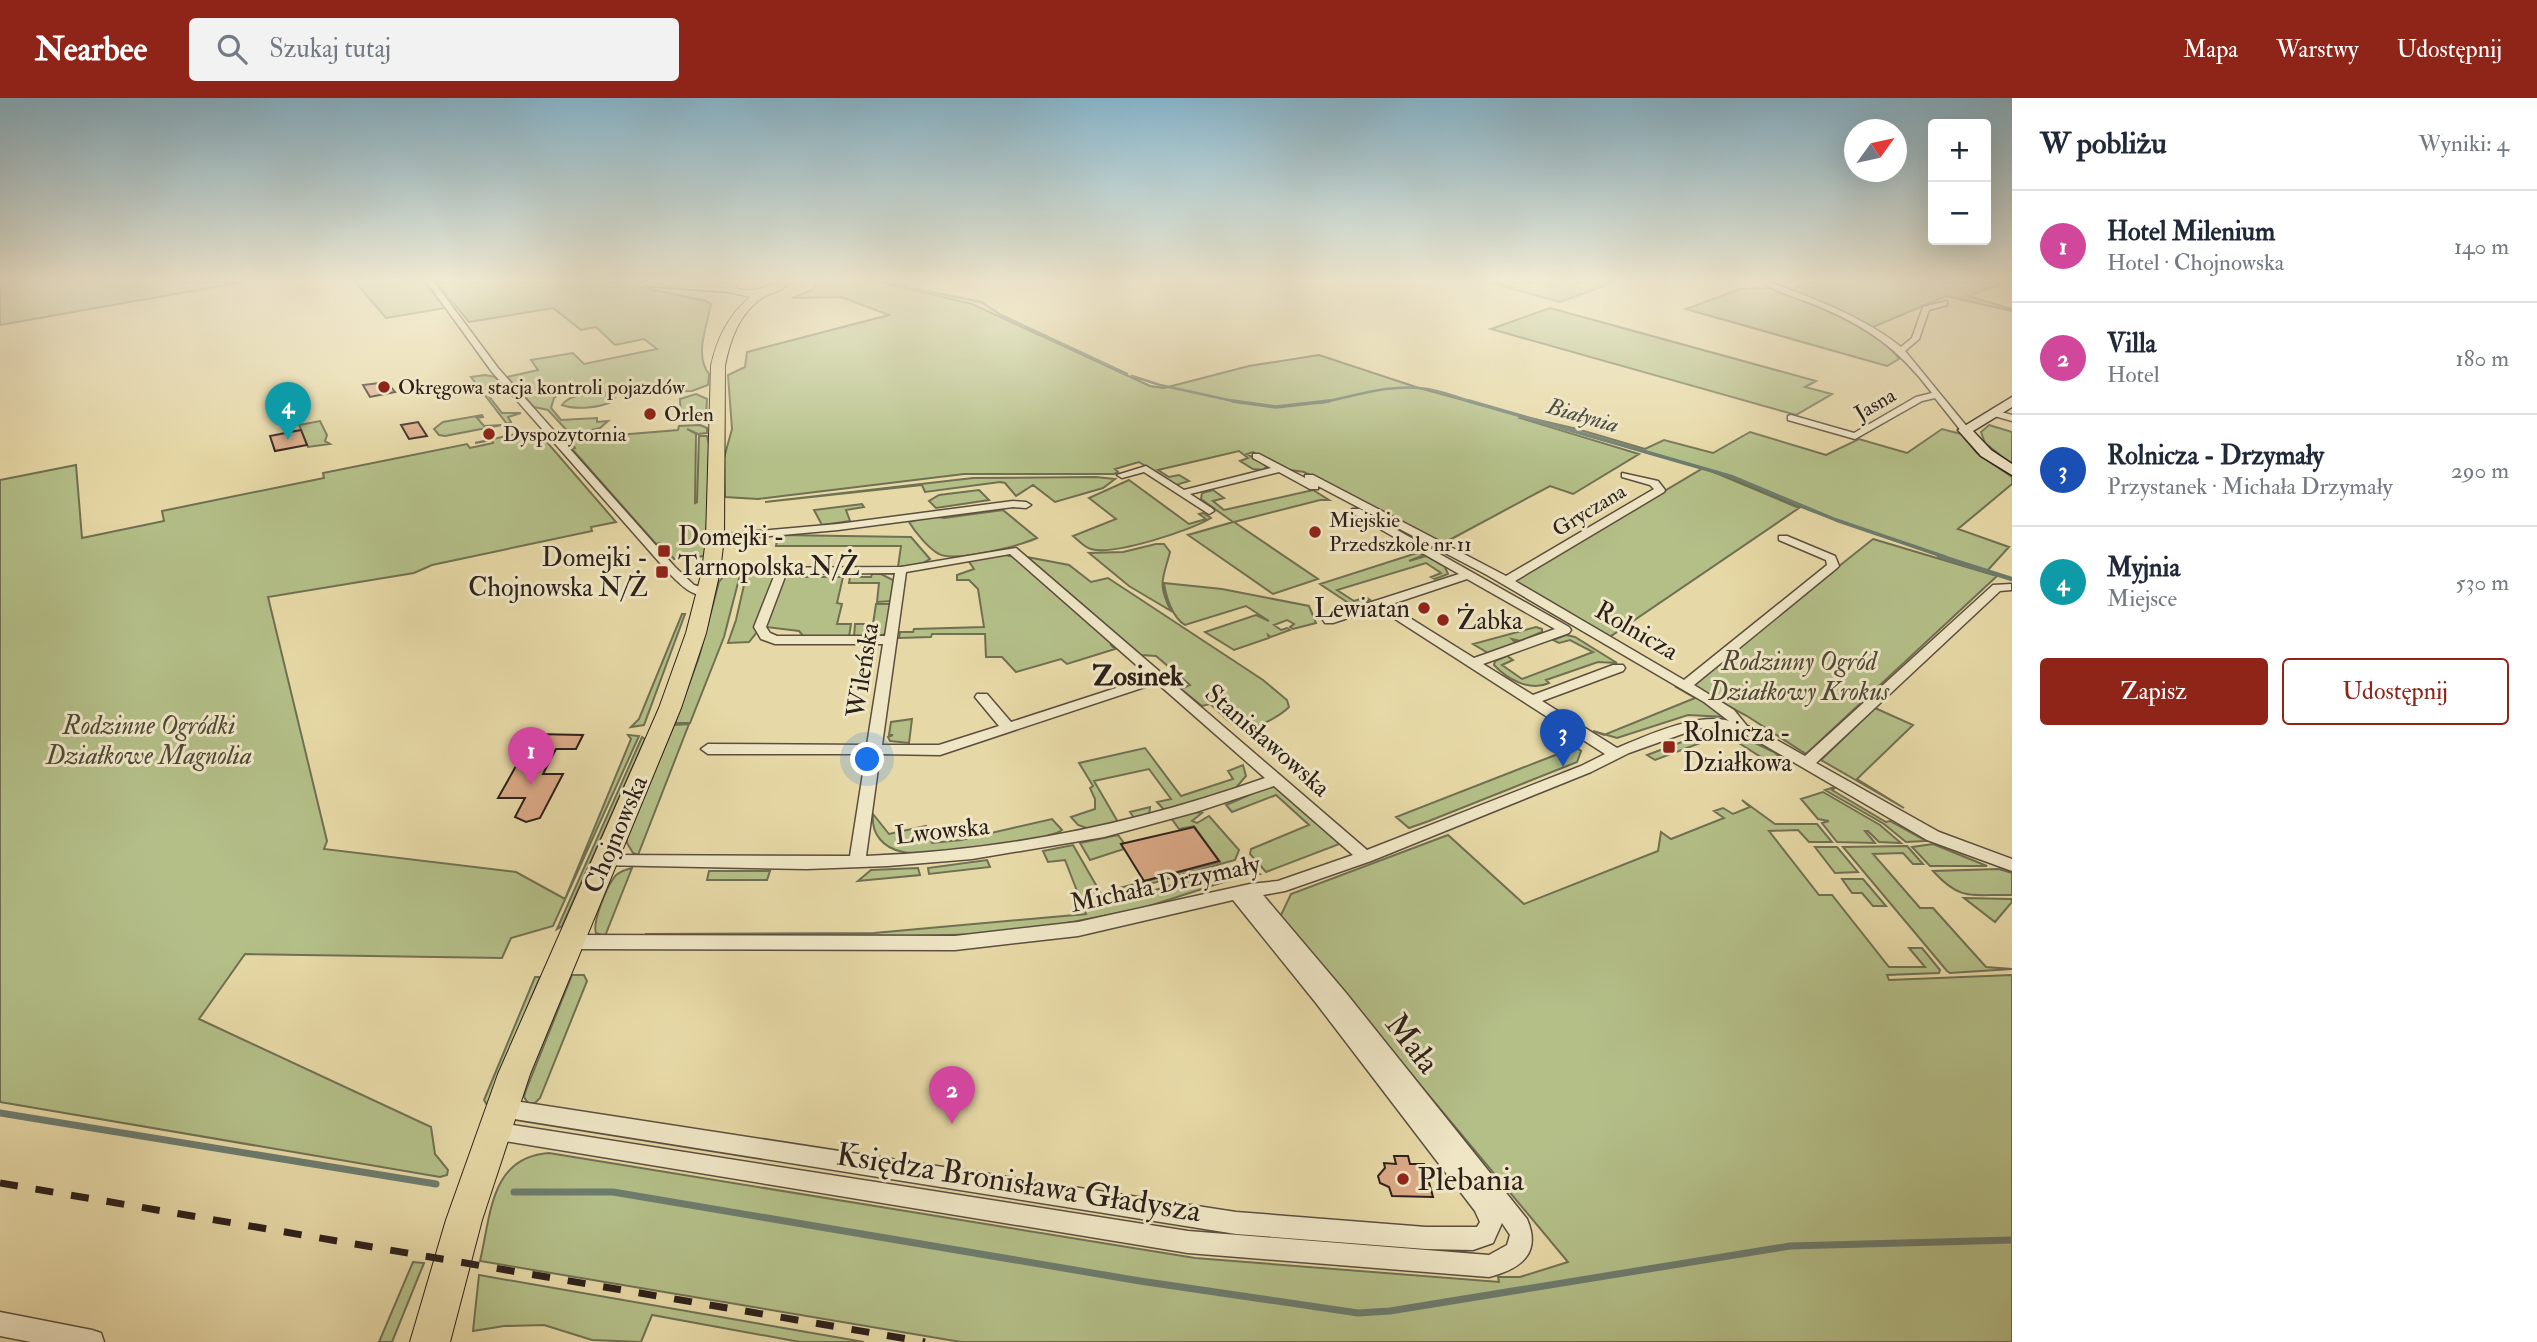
<!DOCTYPE html>
<html lang="pl">
<meta charset="utf-8">
<style>
body{margin:0;font-family:"IM FELL Double Pica",serif;background:#f2f2f3;color:#1f2937}
.controls{position:absolute;right:21px;top:21px;display:grid;overflow:hidden;border-radius:7px;box-shadow:0 7px 28px #0002}
.controls button{width:63px;height:63px;display:grid;place-items:center;padding:0;border:0;border-bottom:2px solid #e0e1e3;background:#fff;color:#1f2937;font:35px sans-serif}
.compass{position:absolute;left:1844px;top:21px;width:63px;height:63px;border-radius:50%;background:#fff;box-shadow:0 7px 28px #0002;rotate:57deg}
.you{position:absolute;left:868px;top:662px;width:24px;height:24px;margin:-18px;border:5px solid #fff;border-radius:50%;background:#1a73e8;box-shadow:0 0 0 10px #1a73e833}
.badge{display:grid;place-items:center;width:46px;height:46px;border-radius:50%;background:#8f2418;color:#fff;font-size:23px;font-weight:700}
.pin{position:absolute;translate:-50% -58px;filter:drop-shadow(0 2px 4px #0008)}
.pin::after{content:'';position:absolute;top:37px;width:24px;height:21px;background:inherit;clip-path:polygon(0 0,100% 0,50% 100%)}
.list{margin:0;padding:0;list-style:none}
h2{display:flex;justify-content:space-between;align-items:center;height:91px;margin:0;padding:0 28px;font-size:30px}
h2 small{font-size:23px;font-weight:400;color:#747a83}
.list li{display:grid;grid-template-columns:46px 1fr auto;gap:21px;align-items:center;box-sizing:border-box;height:112px;padding:0 28px;border-top:2px solid #e0e1e3}
.list b{display:block;font-size:26px;white-space:nowrap}
.list p{margin:0;font-size:23px;white-space:nowrap;color:#747a83}
.list em{font-size:23px;font-style:normal;color:#747a83}
.actions{display:flex;gap:14px;padding:21px 28px}
.actions a{flex:1;padding:16px 0;border:2px solid #8f2418;border-radius:7px;text-align:center;font-size:24px;color:#8f2418}
.actions .main{background:#8f2418;color:#fff}
.icon{flex:none;width:38px;height:38px;fill:none;stroke:currentColor;stroke-width:2;stroke-linecap:round;stroke-linejoin:round}
.map{position:relative;flex:none;width:2012px;height:1244px;overflow:hidden}
header{display:flex;align-items:center;gap:42px;box-sizing:border-box;height:98px;padding:0 35px;background:#8f2418;color:#fff}
header strong{font-size:33px}
nav{display:flex;gap:38px;margin-inline-start:auto;font-size:24px}
.search{width:490px;height:63px;background:#f2f2f3;display:flex;align-items:center;gap:18px;box-sizing:border-box;padding:0 24px;border-radius:7px;color:#747a83;font-size:26px}
main{display:flex}
aside{flex:1;background:#fff}
.map>svg:first-child{display:block}
.green{fill:#b4bf88;stroke:#707052;stroke-width:2}
.lines{fill:none;stroke-linecap:round;stroke-linejoin:round}
.stream-far3{stroke:#6d7c6e;stroke-width:2.5}
.stream-far2{stroke:#6d7c6e;stroke-width:3.5}
.stream-far1{stroke:#6d7c6e;stroke-width:4.5}
.stream{stroke:#6d7c6e;stroke-width:7}
.building{fill:#dcaa88;stroke:#2d201b;stroke-width:2}
.street-casing{stroke:#5c4e3e;stroke-width:3}
.secondary-casing{stroke:#2d201b;stroke-width:3}
.primary-casing{stroke:#2d201b;stroke-width:2}
.highway-casing{stroke:#2d201b;stroke-width:3}
.street{fill:#efe6c6;fill-rule:evenodd}
.secondary{fill:#efe6c6;fill-rule:evenodd}
.primary{fill:#e7d9a7;fill-rule:evenodd}
.highway{fill:#e7d9a7;fill-rule:evenodd}
.rail{stroke:#2d201b;stroke-width:7;stroke-dasharray:18 18;stroke-linecap:butt}
.poi-dot{fill:#8f2418;stroke:#efe6c6;stroke-width:2.5}
.labels{text-anchor:middle;stroke-width:6;stroke-linejoin:round;paint-order:stroke}
.far-poi-label{font-size:21px;fill:#2d201b;stroke:#efe6c6;text-anchor:start}
.far-street-label{font-size:21px;fill:#2d201b;stroke:#efe6c6}
.far-water-label{font-size:23px;font-style:italic;fill:#4d4e44;stroke:#efe6c6}
.poi-label{font-size:26px;fill:#2d201b;stroke:#efe6c6;text-anchor:start}
.street-label{font-size:26px;fill:#2d201b;stroke:#efe6c6}
.park-label{font-size:26px;font-style:italic;fill:#4f4836;stroke:#efe6c6}
.neighbourhood-label{font-size:28px;font-weight:bold;fill:#2d201b;stroke:#efe6c6}
.near-street-label{font-size:32px;fill:#2d201b;stroke:#efe6c6}
.near-poi-label{font-size:32px;fill:#2d201b;stroke:#efe6c6;text-anchor:start}
</style>
<header>
<strong>Nearbee</strong>
<div class="search"><svg class="icon" aria-label="search" viewBox="0 0 24 24"><circle cx="10" cy="10" r="6"/><path d="M15 15l6 6"/></svg>Szukaj tutaj</div>
<nav><a>Mapa</a><a>Warstwy</a><a>Udostępnij</a></nav>
</header>
<main>
<div class="map">
<svg width="2012" height="1244" viewBox="0 0 2012 1244">
<rect width="100%" height="100%" fill="#e7d9a7"/>
<filter id="stains"><feTurbulence type="fractalNoise" baseFrequency=".00286" numOctaves="4"/><feColorMatrix values="0 0 0 0 .2 0 0 0 0 .09 0 0 0 0 .02 0 0 0 .5 -.17"/></filter>
<radialGradient id="worn" r=".72"><stop offset=".6" stop-color="#630" stop-opacity="0"/><stop offset="1" stop-color="#630" stop-opacity=".3"/></radialGradient>
<path class="green" d="M0 184H243L0 227Z
M355 184H424L445 210 386 220Z
M436 184H617L706 203 711 206C707 228 694 257 709 276L708 287 692 293 560 296 554 300 551 310 561 322 597 320V324L608 323 600 330 571 337 548 312 534 309 507 279 538 272 531 262 573 255 584 266 657 251 644 241 615 247 596 229 581 232 553 210 469 224Z
M819 184H879L972 206 1150 288 1164 290 1249 268 1319 257 1419 290 1522 318 1577 331 1645 351 1664 342 1713 355 1750 334 1826 357 1859 341 1907 355 1942 331 1961 336 1977 355 2012 379V386L1958 431 2009 449 1987 473C1927 453 1868 434 1809 412 1773 398 1740 381 1704 370L1799 410 1608 540 1510 485 1703 370 1522 319 1520 320 1639 356 1573 396 1550 388 1442 446 1304 374 1284 371 1253 354 1247 356 1267 368 1263 372 1253 371 1240 363 1248 360 1239 353 1158 372 1169 379 1179 377 1189 383 1176 387 1139 364 1115 371 1118 374 1114 376H964L758 401 725 399 724 360 732 331 728 277 745 269 747 254 889 217 841 199 792 200 812 192Z
M1496 184H1614L1560 204 1492 185Z
M1805 184H2006L1968 198 2012 211V213L1946 198 1871 230 1792 193Z
M1769 190C1808 206 1875 226 1899 261L1887 268 1686 211 1740 191Z
M1550 210 1816 283 1805 289 1832 296 1796 317 1491 231Z
M485 277 495 279 504 289 488 297 502 315H521L508 319 511 324 507 326 471 279Z
M696 296 707 301 706 318 695 323 681 321 680 301Z
M605 297 614 300 609 302 613 303C600 310 576 312 562 307 571 294 591 297 605 297Z
M482 317 483 319 477 320 484 328 502 327 445 338 439 337 434 331 443 324Z
M320 323 327 337 325 343 330 346 308 349 299 327Z
M700 327 707 330V335L698 336 687 331 696 336 695 405 697 404 699 338H707L711 356 705 458 674 461 660 445 656 446 572 351 575 350 572 346C581 337 591 335 606 334V338L678 332 679 328Z
M1989 327 2012 334V367L1985 345 1981 334Z
M516 336 519 341 540 336 616 424 591 429 592 433 432 467 414 475 268 499 327 743 324 751 516 774 565 801 631 641 628 637 639 638 553 828 511 840 502 860 245 856 199 921 431 1029 435 1056 448 1072 447 1077 440 1079 0 1004V382L76 367 82 440 164 423 162 413 324 380 323 375 467 346 470 350 493 345 492 342 475 345Z
M1096 379 1115 381 1103 390 1055 404 1033 387 1016 398 1005 385 1000 384 925 394 922 387 765 404 973 380Z
M1129 382 1189 426 1206 421 1199 416 1203 415 1211 420C1192 432 1113 458 1091 451 1085 450 1078 442 1073 438L1116 421 1089 400Z
M979 392 989 402 936 410 929 403 939 397Z
M1213 392 1224 400 1213 403 1224 412 1313 392 1329 402H1320L1234 424 1318 481 1273 496 1188 437 1233 424 1201 401 1202 395Z
M862 406 864 409 846 412 850 423 822 427 814 412Z
M1003 412 1037 440C1021 447 955 465 939 456 929 451 915 434 909 424L932 418 944 420Z
M778 437 911 439 930 461 921 466 898 469 901 448H776Z
M1873 441 1997 478 1806 656 1747 618 1690 587Z
M1156 446H1164L1170 454C1163 481 1157 485 1171 513L1129 488 1089 455 1123 454Z
M1408 450 1424 457 1409 463 1426 458 1445 469 1448 476 1435 481 1431 479 1441 475 1426 465 1337 492 1354 503 1366 499 1370 502 1353 508 1320 486 1417 455Z
M1001 456 1015 459 1115 545 1111 547 1115 551 1067 566 1061 561 1016 574 1002 559H986L985 536H932L931 539 899 540 900 534H913L914 531 984 529 978 491 969 482H957V477L974 471 967 461Z
M1027 459 1069 467 1091 484 1108 480 1263 582 1287 602 1289 609C1281 617 1252 635 1240 630 1229 626 1219 613 1210 606L1202 608 1181 591 1190 587 1156 558 1141 557Z
M734 474 740 477 724 539 690 625H675L699 559 719 484 723 479Z
M747 474 775 478 757 534 749 544 728 545 736 522Z
M872 476H881L893 482 892 503 877 504 879 485H849L850 479H871Z
M783 479H843L837 505 842 506 837 526H851L849 539H804L799 533 766 529Z
M1164 485 1222 491 1309 508 1316 525 1293 531 1290 529 1294 526 1287 522 1274 527 1281 532 1287 530 1290 532 1271 539 1268 537 1269 540 1234 552 1205 534 1256 517 1269 523 1246 508 1185 527C1172 519 1166 499 1164 485Z
M876 506H892L887 535 878 539H854L855 526H873Z
M682 516H685L644 627 631 629 639 621Z
M1536 529 1542 531V534L1520 543 1512 541 1516 545 1488 555 1473 546Z
M1566 537 1575 539 1617 565 1598 564 1546 582 1549 585C1530 594 1507 581 1494 567L1495 563 1507 558 1513 562 1502 567 1522 581 1593 554 1570 542 1559 545 1553 542Z
M1679 587 1727 619 1688 617 1617 640 1593 633 1604 637 1695 600 1676 589Z
M1875 610 1913 627 1857 681 1904 710 1821 662Z
M912 621 909 645 890 643 888 639 893 637H889L891 624Z
M689 626 638 757 633 755 627 745V739L674 627Z
M1720 633 1719 638 1655 662 1647 657 1706 635Z
M1734 635 1774 654 1783 662V666L1778 670 1731 640Z
M642 639 645 641 562 828 557 831Z
M1576 649 1581 653 1577 664 1429 723 1409 730 1396 719Z
M1145 650 1181 698 1233 681 1228 673 1243 667 1246 678 1234 692 1166 714 1157 704 1171 701 1149 671 1094 683 1118 724 1134 720 1130 714 1150 709 1149 718 1089 731 1078 727 1071 719 1095 711V701L1090 690 1093 688 1079 665Z
M1270 688H1276L1342 745 1266 774 1250 756 1251 751 1309 727 1276 697 1232 714 1226 707Z
M1838 688 1832 692 1886 724 1890 723 1926 743 1906 744 1884 726 1825 692Z
M1823 694 1880 727 1901 745 1879 744 1868 733H1865L1875 745 1837 744 1822 725 1829 723 1818 721 1801 701Z
M1742 702 1775 726H1817L1832 744H1809L1798 732 1769 733 1819 797H1832L1889 869H1925L1909 850H1922L1940 872 1939 875 1887 877 1889 882 2012 877V1244H961L480 1163C491 1117 490 1059 549 1055L1195 1160 1499 1184 1498 1179H1520L1568 1164 1280 819 1291 796 1448 737 1524 806 1658 753 1661 734 1671 741 1724 720 1714 713 1723 710 1733 716 1750 709Z
M1195 714 1202 715 1192 723 1197 725 1209 718 1239 752 1235 762 1110 797 1108 793 1220 764 1194 728 1179 731 1171 720Z
M873 716 889 736 926 728 932 745 961 742 1052 721 1062 732C1049 743 922 759 903 754 883 750 871 736 873 716Z
M1118 737 1124 745 1121 746 1124 751 1090 762 1080 745Z
M1933 746 1987 768H1930L1912 749Z
M1073 747 1107 806 1247 765 1260 776 1236 780 1140 811 1046 829 985 836 910 838 645 836 874 835 1086 816 1065 762 1048 764 1043 753Z
M1907 748 1923 766H1913L1903 755 1873 756 1920 810H1933L1986 869 2012 871 1950 875 1947 873 1843 749Z
M1815 749H1837L1858 774 1835 775Z
M987 762 990 769 929 776 928 770Z
M632 770 605 838 596 835C592 825 606 791 613 781 617 774 625 772 632 770Z
M918 770 920 777 858 783 871 772Z
M1999 771 2012 775V797C1972 796 1961 804 1933 773Z
M709 773H770L767 782H707Z
M1842 781H1863L1886 808H1873L1862 795H1852Z
M1964 800 2011 801 2012 804 1995 824Z
M572 877H584L587 883 540 1000 535 1005H528L524 999 526 992Z
M535 879H540L487 1007 484 1002Z
M413 1164 424 1165 392 1244H379Z
M479 1177 864 1244H800L652 1217 641 1244 592 1242 544 1227 504 1228 473 1233Z"/>
<g class="lines">
<path class="stream-far3" d="M885 184 907 189
M916 191 981 204 1001 217 1127 276
M1132 278 1160 287 1242 305
M1320 305C1355 298 1392 285 1428 291 1444 294 1460 300 1475 305"/>
<path class="stream-far2" d="M1233 303 1276 309 1329 303
M1469 303 1733 379 1836 422 1945 459"/>
<path class="stream-far1" d="M1939 458 2012 481"/>
<path class="stream" d="M0 1015 436 1086
M514 1094H613L1140 1183 1358 1215 1390 1213 1790 1148 2012 1142"/>
</g>
<path class="building" d="M387 284 395 294 370 299 363 287Z
M418 324 427 338 409 341 401 327Z
M301 332 307 347 275 353 270 338Z
M534 636 583 637 576 651H556L543 676H563L540 720 526 724 515 719 525 700H498Z
M1194 729 1219 763 1144 783 1121 746Z
M1394 1058H1408L1410 1066H1424L1433 1099 1392 1098 1389 1089 1380 1085 1378 1078 1385 1070 1384 1065 1396 1066Z"/>
<g class="lines">
<defs>
<path id="street" d="M427 184H434L498 270 675 469 694 487 710 492V498C691 499 680 486 667 473L492 274Z
M1761 184H1770C1816 202 1862 218 1901 249L1912 240 1923 209 1947 203V207L1929 212 1919 241 1905 253 1968 330V334H1962L1935 300 1922 303 1855 341 1788 322V318L1791 317 1854 335 1916 299 1932 295C1899 251 1868 229 1816 207 1798 200 1777 194 1761 184Z
M1994 312 2012 317V323L1991 317V313Z
M1253 356H1259L1305 380V377H1313L1506 478 1654 391 1650 387 1622 379V375L1658 383 1665 392 1664 394 1515 483 1684 582 1827 467 1826 462 1779 442V438H1787L1835 458 1839 468 1837 470 1694 587 1734 612 1747 628 1757 631 1805 658 1993 487 2011 486V492L2000 493 1816 665 1939 734 2012 761V773L1927 742 1747 637 1720 629 1699 630 1629 655 1591 674 1371 763 1285 793 1263 797 1346 895 1527 1121C1542 1156 1520 1171 1489 1179L1188 1155 486 1040 483 1033 486 1026 493 1024 1188 1133 1489 1157 1507 1147 1510 1137 1502 1125 1493 1145 1473 1152 1426 1151 1236 1136 501 1019 494 1016 491 1010 494 1004 501 1001 1236 1114 1426 1129H1477L1480 1124 1475 1113 1316 905 1233 802 1078 838 955 852 569 851 563 849 560 844 563 839 569 837 955 838 1078 824 1250 786 1278 783 1353 757 1274 688 1196 714 1104 739 972 761 888 768 807 771 598 767 596 763 598 759 604 757 850 758 866 656H708L701 651 708 646 867 647 883 546H775L761 541 754 529 775 476 707 475 705 473 711 470 901 469 1016 450 1367 752 1581 668 1605 656 1378 510 1333 525H1325L1323 522 1325 519 1459 476 1352 415V411H1360L1569 529 1571 532 1569 535 1483 566 1533 597 1613 567H1623L1625 570 1623 573 1542 603 1617 650C1646 638 1697 614 1729 623L1704 604 1487 477 1318 388V391H1310L1279 374 1190 396 1213 411 1214 413 1209 416 1144 374 1122 380 1117 377 1146 368 1184 392 1271 370 1253 360ZM1010 456 1150 579 1011 624 987 596H977L975 599 999 628 939 647H882L906 474ZM895 475 885 538H777L770 535 766 529 786 476ZM1467 481 1555 531 1474 560 1389 507ZM1157 585 1265 680C1136 726 1003 753 866 758L880 656 940 657Z
M1013 403 1026 404 1031 407 1026 410 1013 409 838 432 715 443 709 440 715 437 838 426Z
M0 1214 92 1232 101 1235 104 1244H31L0 1238Z"/>
<path id="secondary" d="M2012 299V309L1973 333 1991 352 2012 366V377L1981 358 1958 332Z"/>
<path id="primary" d="M728 184H740L735 190C761 197 767 184 786 184L787 187C779 195 770 195 762 200 739 216 730 242 725 268L724 440 720 473 706 535 681 610 530 976 482 1122 450 1244H410L446 1122 498 976 659 610 686 535 702 473 706 440 711 268C717 240 728 218 750 199L727 194 723 189Z"/>
<path id="highway" d="M642 184C662 184 721 179 735 190L729 194 648 188Z"/>
</defs>
<use href="#street" class="street-casing"/>
<use href="#secondary" class="secondary-casing"/>
<use href="#primary" class="primary-casing"/>
<use href="#highway" class="highway-casing"/>
<use href="#street" class="street"/>
<use href="#secondary" class="secondary"/>
<use href="#primary" class="primary"/>
<use href="#highway" class="highway"/>
<path class="rail" d="M0 1085 925 1244"/>
</g>
<linearGradient id="sky" x2="0" y2="1"><stop stop-color="#87b6cd"/><stop offset="0.51" stop-color="#f4eed7"/><stop offset="1" stop-color="#f4eed7" stop-opacity="0"/></linearGradient>
<rect width="2012" height="358" fill="url(#sky)"/>
<g class="poi-dot">
<circle cx="384" cy="289" r="7"/>
<circle cx="650" cy="316" r="7"/>
<circle cx="489" cy="336" r="7"/>
<circle cx="1315" cy="434" r="7"/>
<rect x="657" y="446" width="14" height="14" rx="3.5"/>
<rect x="655" y="467" width="14" height="14" rx="3.5"/>
<circle cx="1424" cy="510" r="7"/>
<circle cx="1443" cy="522" r="7"/>
<rect x="1662" y="642" width="14" height="14" rx="3.5"/>
<circle cx="1403" cy="1081" r="7"/>
</g>
<g class="labels">
<g class="far-poi-label">
<text x="398" y="296">Okręgowa stacja kontroli pojazdów</text>
<text x="664" y="323">Orlen</text>
<text x="503" y="343">Dyspozytornia</text>
<text x="1329" y="429">Miejskie<tspan x="1329" dy="24">Przedszkole nr 11</tspan></text>
</g>
<g class="far-street-label">
<text transform="translate(1875 306) rotate(-30)" y="7">Jasna</text>
<text transform="translate(1589 412) rotate(-31)" y="7">Gryczana</text>
</g>
<g class="far-water-label">
<text transform="translate(1583 317) rotate(16)" y="8">Białynia</text>
</g>
<g class="poi-label">
<text x="678" y="447">Domejki -<tspan x="678" dy="30">Tarnopolska N/Ż</tspan></text>
<text x="648" y="468" text-anchor="end">Domejki -<tspan x="648" dy="30">Chojnowska N/Ż</tspan></text>
<text x="1410" y="519" text-anchor="end">Lewiatan</text>
<text x="1457" y="531">Żabka</text>
<text x="1683" y="643">Rolnicza -<tspan x="1683" dy="30">Działkowa</tspan></text>
</g>
<g class="street-label">
<text transform="translate(1637 532) rotate(30)" y="9">Rolnicza</text>
<text transform="translate(862 572) rotate(-81)" y="9">Wileńska</text>
<text transform="translate(1268 642) rotate(41)" y="9">Stanisławowska</text>
<text transform="translate(942 732) rotate(-6)" y="9">Lwowska</text>
<text transform="translate(615 736) rotate(-67)" y="9">Chojnowska</text>
<text transform="translate(1165 785) rotate(-12)" y="9">Michała Drzymały</text>
</g>
<g class="park-label">
<text x="1799" y="572">Rodzinny Ogród<tspan x="1799" dy="30">Działkowy Krokus</tspan></text>
<text x="149" y="636">Rodzinne Ogródki<tspan x="149" dy="30">Działkowe Magnolia</tspan></text>
</g>
<g class="neighbourhood-label">
<text x="1138" y="587">Zosinek</text>
</g>
<g class="near-street-label">
<text transform="translate(1413 945) rotate(52)" y="11">Mała</text>
<text transform="translate(1019 1084) rotate(9)" y="11">Księdza Bronisława Gładysza</text>
</g>
<g class="near-poi-label">
<text x="1417" y="1092">Plebania</text>
</g>
</g>
<rect width="100%" height="100%" filter="url(#stains)"/>
<rect width="100%" height="100%" fill="url(#worn)"/>
</svg>
<div class="controls">
<button>+</button>
<button>−</button>
</div>
<svg class="compass" viewBox="-18 -18 36 36"><path d="M0-13l5 13h-10z" fill="#e53935"/><path d="M0 13l5-13h-10z" fill="#747a83"/></svg>
<div class="you"></div>
<div class="pin badge" style="left:531px;top:687px;background:#d1479c">1</div>
<div class="pin badge" style="left:952px;top:1026px;background:#d1479c">2</div>
<div class="pin badge" style="left:1563px;top:669px;background:#1a4fb4">3</div>
<div class="pin badge" style="left:288px;top:342px;background:#0f9aa8">4</div>
</div>
<aside>
<h2>W pobliżu<small>Wyniki: 4</small></h2>
<ul class="list">
<li><span class="badge" style="background:#d1479c">1</span><div><b>Hotel Milenium</b><p>Hotel · Chojnowska</p></div><em>140 m</em></li>
<li><span class="badge" style="background:#d1479c">2</span><div><b>Villa</b><p>Hotel</p></div><em>180 m</em></li>
<li><span class="badge" style="background:#1a4fb4">3</span><div><b>Rolnicza - Drzymały</b><p>Przystanek · Michała Drzymały</p></div><em>290 m</em></li>
<li><span class="badge" style="background:#0f9aa8">4</span><div><b>Myjnia</b><p>Miejsce</p></div><em>530 m</em></li>
</ul>
<div class="actions"><a class="main">Zapisz</a><a>Udostępnij</a></div>
</aside>
</main>
